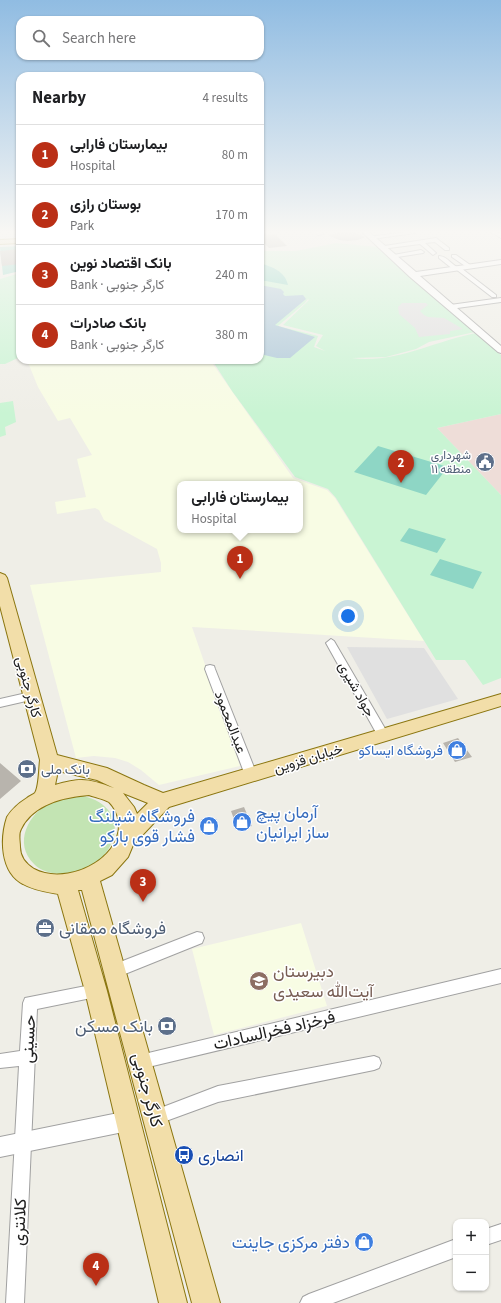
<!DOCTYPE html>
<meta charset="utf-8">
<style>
body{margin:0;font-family:"Source Sans 3",Vazirmatn,sans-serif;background:#f6f6f6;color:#202124}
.controls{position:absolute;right:12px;bottom:12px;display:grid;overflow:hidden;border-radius:8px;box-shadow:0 1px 3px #0004}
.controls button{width:36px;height:36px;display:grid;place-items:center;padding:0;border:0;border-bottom:1px solid #e0e0e0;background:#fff;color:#202124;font:20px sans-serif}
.you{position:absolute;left:348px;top:616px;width:14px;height:14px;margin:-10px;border:3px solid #fff;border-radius:50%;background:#1a73e8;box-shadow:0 0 0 6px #1a73e833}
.badge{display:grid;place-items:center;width:26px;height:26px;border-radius:50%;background:#ba2f16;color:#fff;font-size:13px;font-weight:700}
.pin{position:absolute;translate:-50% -33px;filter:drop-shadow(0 1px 2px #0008)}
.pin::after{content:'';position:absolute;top:21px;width:14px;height:12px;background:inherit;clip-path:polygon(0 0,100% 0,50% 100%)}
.popup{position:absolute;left:177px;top:481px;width:126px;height:52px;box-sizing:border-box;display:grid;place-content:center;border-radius:8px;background:#fff;filter:drop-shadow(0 1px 3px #0005);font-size:13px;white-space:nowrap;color:#757577}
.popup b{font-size:15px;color:#202124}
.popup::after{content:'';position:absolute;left:50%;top:100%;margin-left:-8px;border:8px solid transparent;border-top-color:#fff}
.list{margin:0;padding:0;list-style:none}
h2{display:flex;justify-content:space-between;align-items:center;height:52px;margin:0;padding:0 16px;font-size:17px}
h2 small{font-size:13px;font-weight:400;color:#757577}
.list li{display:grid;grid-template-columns:26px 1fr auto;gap:12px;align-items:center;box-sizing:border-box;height:60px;padding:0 16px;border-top:1px solid #e0e0e0}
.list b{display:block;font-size:15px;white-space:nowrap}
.list p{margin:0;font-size:13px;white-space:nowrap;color:#757577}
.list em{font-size:13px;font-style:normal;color:#757577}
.icon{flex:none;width:22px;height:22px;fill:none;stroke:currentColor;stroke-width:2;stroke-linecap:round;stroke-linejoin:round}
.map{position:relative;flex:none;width:501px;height:1303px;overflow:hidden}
.search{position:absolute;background:#fff;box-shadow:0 1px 3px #0004;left:16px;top:16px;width:248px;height:44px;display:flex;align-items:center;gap:10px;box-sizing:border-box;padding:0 14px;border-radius:12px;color:#757577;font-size:15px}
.panel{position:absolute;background:#fff;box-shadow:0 1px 3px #0004;left:16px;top:72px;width:248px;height:292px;border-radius:12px}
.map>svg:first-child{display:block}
.commercial{fill:#eeddd8}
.education{fill:#f8fce4;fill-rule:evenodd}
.grass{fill:#c3e4b3}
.park{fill:#c9f4d3;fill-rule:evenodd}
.pitch{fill:#8ed6c5}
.parking{fill:#e0e0e0}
.water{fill:#acc7d8}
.building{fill:#b8b4ad}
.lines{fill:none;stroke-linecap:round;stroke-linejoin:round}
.minor-casing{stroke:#a1a1a1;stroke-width:2}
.tertiary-casing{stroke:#a1a1a1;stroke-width:2}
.primary-casing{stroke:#8b7610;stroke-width:2}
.minor{fill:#fff;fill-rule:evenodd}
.tertiary{fill:#fff;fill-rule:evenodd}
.primary{fill:#f2dea9;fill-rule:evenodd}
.labels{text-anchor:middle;stroke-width:3;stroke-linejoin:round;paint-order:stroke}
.far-service-label{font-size:12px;fill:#4e5e75;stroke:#fff;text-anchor:end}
.street-label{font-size:14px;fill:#202020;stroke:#fff}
.shop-label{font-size:14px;fill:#366cbe;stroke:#fff;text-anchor:end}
.service-label{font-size:14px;fill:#4e5e75;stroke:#fff;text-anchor:start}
.near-shop-label{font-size:17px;fill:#366cbe;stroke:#fff;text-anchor:end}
.near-service-label{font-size:17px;fill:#4e5e75;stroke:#fff;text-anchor:start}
.near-education-label{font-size:17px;fill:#785e54;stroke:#fff;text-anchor:start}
.near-street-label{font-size:17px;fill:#202020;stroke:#fff}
.near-transit-label{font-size:17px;fill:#164399;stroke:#fff;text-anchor:start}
</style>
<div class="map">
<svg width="501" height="1303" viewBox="0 0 501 1303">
<rect width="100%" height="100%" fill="#efeee7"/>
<path class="commercial" d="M501 414V495L437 428Z"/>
<path class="education" d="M27 360H210L293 478 327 490 335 498 424 641 192 627 240 766 159 785 141 770 128 762 115 758 94 756 76 758 30 585 161 572V563L157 549 104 520 99 510 95 508 57 514 55 502 86 497 77 459 92 455 70 418 58 421 38 387ZM180 484H300V530H180Z
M301 923 327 1006 214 1035 192 949Z"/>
<path class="grass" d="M80 795C144 809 110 877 59 874 50 873 41 871 34 864 13 843 28 814 51 802 60 797 70 796 80 795Z"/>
<path class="park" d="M336 243 378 247 422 287 475 332 429 342 416 349 386 357 352 358C394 364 435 341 476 333L501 355V414L437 428 501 495V678L483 685 465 660H436L336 498 328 489 295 477 232 391 212 360H260V251H296ZM306 297 309 300 283 325 323 335 316 346 325 351 314 347 318 336 278 326 305 303 308 299Z
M20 273V357L5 364H0V279Z
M13 401 16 422 5 427 6 435 0 437V403Z"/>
<path class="pitch" d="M20 246V271L3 275 0 247Z
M260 263C272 267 285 271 288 285L260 280Z
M378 446 448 467 426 495 354 472Z
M409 528 446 539 437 553 400 541Z
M440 559 482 572 473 589 430 575Z"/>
<path class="parking" d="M402 303H426L428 305 420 311 424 315 428 317 444 318 463 329 450 331V334L419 337 415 328 399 314 398 307Z
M347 647 424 648 458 699 387 719Z"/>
<path class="water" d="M260 285 281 289 284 292 283 294 285 296 303 295 306 299 275 325 315 337 290 358H277L260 354Z"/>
<path class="building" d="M260 232H264L268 235 275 234 287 246 269 248 264 243H260Z
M340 232H355L365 237 358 240 348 241 339 240 328 235Z
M20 249V264L2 266 0 251Z
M458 738 472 757 455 762 443 743Z
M0 763 21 781 0 799Z
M244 807 252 826 238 830 231 811Z"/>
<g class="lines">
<defs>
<path id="minor" d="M316 232H321L323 234 318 235Z
M407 232 415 233 371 239 368 237Z
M491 232H498L501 234V238Z
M436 238 449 248V250H445L435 242 425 243 436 253 433 255 420 244 381 249 378 247Z
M421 250 424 252 423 253 391 258 388 256Z
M452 255H456L473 267 468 268 452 257Z
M439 256C448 256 452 267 461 268L496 295V297H492L457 270H454L439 258Z
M501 298V302L450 309 447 307 450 305Z
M331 639 334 641 387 732 388 735 387 738 383 739 379 738 326 643Z
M210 665 214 666 215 669 257 775 255 778 251 780 247 778 245 775 205 669 206 666Z
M31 692 35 693 36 696 35 699 0 707V699Z
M197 932 202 933 204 938 202 943 115 978 110 976 108 971 110 966Z
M501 969V983L140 1069 135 1067 133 1062 135 1057 140 1055Z
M96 984 101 986 103 991 101 996 37 1009 24 1303H6L19 1066 0 1068V1054L20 1051 23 1003 25 998Z
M374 1056 379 1058 381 1063 379 1068 374 1070 218 1102 155 1125 150 1122 147 1117 150 1112 218 1086Z
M501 1224V1240L486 1245V1229Z
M456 1239V1257L333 1303H300L303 1297 309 1294Z"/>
<path id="tertiary" d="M362 232H369L416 272 501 260V264L420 276 501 346V353L498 352 410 277Z
M128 1111 135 1114 138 1121 135 1128 128 1131 0 1157V1137Z"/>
<path id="primary" d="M20 239V243L0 244V240Z
M0 573 5 575 7 578 57 755 107 768 144 785 163 793 501 694V706L169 807 133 845 128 857 112 875 100 881 220 1303H192L82 890H78L107 991 187 1303H159L85 991 58 894C47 892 33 890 23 884 0 872 0 838 7 817 12 809 19 803 27 798 29 796 33 795 35 793 39 787 39 768 40 760L0 606ZM58 771 97 780 114 788C89 779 82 777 55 785ZM123 793 148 803 137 814 134 807ZM89 795C94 797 104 799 109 802 115 808 118 815 119 823 121 861 65 886 34 869 26 864 20 857 20 847 20 842 18 834 21 829 33 804 64 797 89 795Z"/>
</defs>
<use href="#minor" class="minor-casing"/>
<use href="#tertiary" class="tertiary-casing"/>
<use href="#primary" class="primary-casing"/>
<use href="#minor" class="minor"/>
<use href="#tertiary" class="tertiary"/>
<use href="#primary" class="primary"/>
</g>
<linearGradient id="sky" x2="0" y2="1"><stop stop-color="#90bce2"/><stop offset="0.56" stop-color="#f8f7f4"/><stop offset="1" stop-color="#f8f7f4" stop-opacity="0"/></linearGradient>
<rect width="501" height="414" fill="url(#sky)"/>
<defs>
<symbol id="civic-disc" viewBox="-11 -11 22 22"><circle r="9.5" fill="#5c6f8a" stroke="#fff"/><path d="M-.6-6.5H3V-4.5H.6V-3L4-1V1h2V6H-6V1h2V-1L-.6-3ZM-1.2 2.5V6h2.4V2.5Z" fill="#fff"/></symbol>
<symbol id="shop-disc" viewBox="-11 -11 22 22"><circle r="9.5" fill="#3f7fe0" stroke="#fff"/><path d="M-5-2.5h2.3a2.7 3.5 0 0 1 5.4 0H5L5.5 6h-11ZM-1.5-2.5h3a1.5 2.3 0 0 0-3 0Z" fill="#fff"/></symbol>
<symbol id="bank-disc" viewBox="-11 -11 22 22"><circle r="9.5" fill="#5c6f8a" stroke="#fff"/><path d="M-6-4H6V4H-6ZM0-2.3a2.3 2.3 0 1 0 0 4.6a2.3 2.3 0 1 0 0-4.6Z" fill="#fff"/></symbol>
<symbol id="office-disc" viewBox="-11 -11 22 22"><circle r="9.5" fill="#5c6f8a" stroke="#fff"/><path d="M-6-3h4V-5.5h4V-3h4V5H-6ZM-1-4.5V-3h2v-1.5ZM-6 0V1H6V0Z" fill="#fff"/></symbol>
<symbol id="school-disc" viewBox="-11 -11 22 22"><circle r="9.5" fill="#8d6e63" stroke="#fff"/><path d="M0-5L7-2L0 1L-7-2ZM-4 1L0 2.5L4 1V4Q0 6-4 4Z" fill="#fff"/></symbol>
<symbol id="bus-disc" viewBox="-11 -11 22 22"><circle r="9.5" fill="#1a4fb4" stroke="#fff"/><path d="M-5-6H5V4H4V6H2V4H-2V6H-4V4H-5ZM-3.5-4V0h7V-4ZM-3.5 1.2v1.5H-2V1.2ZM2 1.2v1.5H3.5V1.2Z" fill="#fff"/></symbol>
</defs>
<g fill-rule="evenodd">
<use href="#civic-disc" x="474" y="451" width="22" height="22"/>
<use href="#shop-disc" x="446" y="739" width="22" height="22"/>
<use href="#bank-disc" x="16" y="758" width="22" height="22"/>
<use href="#shop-disc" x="231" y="811" width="22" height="22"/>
<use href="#shop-disc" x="198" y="815" width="22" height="22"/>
<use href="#office-disc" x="34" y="917" width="22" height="22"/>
<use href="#school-disc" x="248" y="970" width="22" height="22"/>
<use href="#bank-disc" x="156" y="1015" width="22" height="22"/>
<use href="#bus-disc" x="173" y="1144" width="22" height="22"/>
<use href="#shop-disc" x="353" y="1231" width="22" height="22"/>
</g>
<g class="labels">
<g class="far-service-label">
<text x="471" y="459">شهرداری<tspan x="471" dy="14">منطقه ۱۱</tspan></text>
</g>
<g class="street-label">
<text transform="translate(29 687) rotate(75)" y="5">کارگر جنوبی</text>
<text transform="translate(357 689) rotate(61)" y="5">جواد شیری</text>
<text transform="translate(231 722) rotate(69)" y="5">عبدالمحمود</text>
<text transform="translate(308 758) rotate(-17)" y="5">خیابان قزوین</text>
</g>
<g class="shop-label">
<text x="443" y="755">فروشگاه ایساکو</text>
</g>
<g class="service-label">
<text x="41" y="774">بانک ملی</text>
</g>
<g class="near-shop-label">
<text x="256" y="818" text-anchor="start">آرمان پیچ<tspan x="256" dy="20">ساز ایرانیان</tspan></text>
<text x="195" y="822">فروشگاه شیلنگ<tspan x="195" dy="20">فشار قوی بارکو</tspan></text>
<text x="350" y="1248">دفتر مرکزی جاینت</text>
</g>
<g class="near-service-label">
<text x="59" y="934">فروشگاه ممقانی</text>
<text x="153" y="1032" text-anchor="end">بانک مسکن</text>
</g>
<g class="near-education-label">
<text x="273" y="977">دبیرستان<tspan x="273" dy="20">آیت‌الله سعیدی</tspan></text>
</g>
<g class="near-street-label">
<text transform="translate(274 1030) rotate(-13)" y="6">فرخزاد فخرالسادات</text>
<text transform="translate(28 1039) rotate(-87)" y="6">حسینی</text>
<text transform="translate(148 1090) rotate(75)" y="6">کارگر جنوبی</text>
<text transform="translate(19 1222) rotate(-87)" y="6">کلانتری</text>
</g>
<g class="near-transit-label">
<text x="198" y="1161">انصاری</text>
</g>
</g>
</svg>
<div class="controls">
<button>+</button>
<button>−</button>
</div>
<div class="you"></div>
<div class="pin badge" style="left:240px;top:579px">1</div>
<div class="popup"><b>بیمارستان فارابی</b>Hospital</div>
<div class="pin badge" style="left:401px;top:483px">2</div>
<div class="pin badge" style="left:143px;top:902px">3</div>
<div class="pin badge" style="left:96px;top:1286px">4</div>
<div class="search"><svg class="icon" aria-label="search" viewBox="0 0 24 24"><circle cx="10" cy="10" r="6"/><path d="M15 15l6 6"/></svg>Search here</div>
<section class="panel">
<h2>Nearby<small>4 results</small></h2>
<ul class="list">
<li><span class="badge">1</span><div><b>بیمارستان فارابی</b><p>Hospital</p></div><em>80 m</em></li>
<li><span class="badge">2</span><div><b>بوستان رازی</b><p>Park</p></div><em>170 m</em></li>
<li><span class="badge">3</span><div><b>بانک اقتصاد نوین</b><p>Bank · کارگر جنوبی</p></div><em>240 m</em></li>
<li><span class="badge">4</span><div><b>بانک صادرات</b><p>Bank · کارگر جنوبی</p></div><em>380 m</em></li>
</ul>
</section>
</div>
